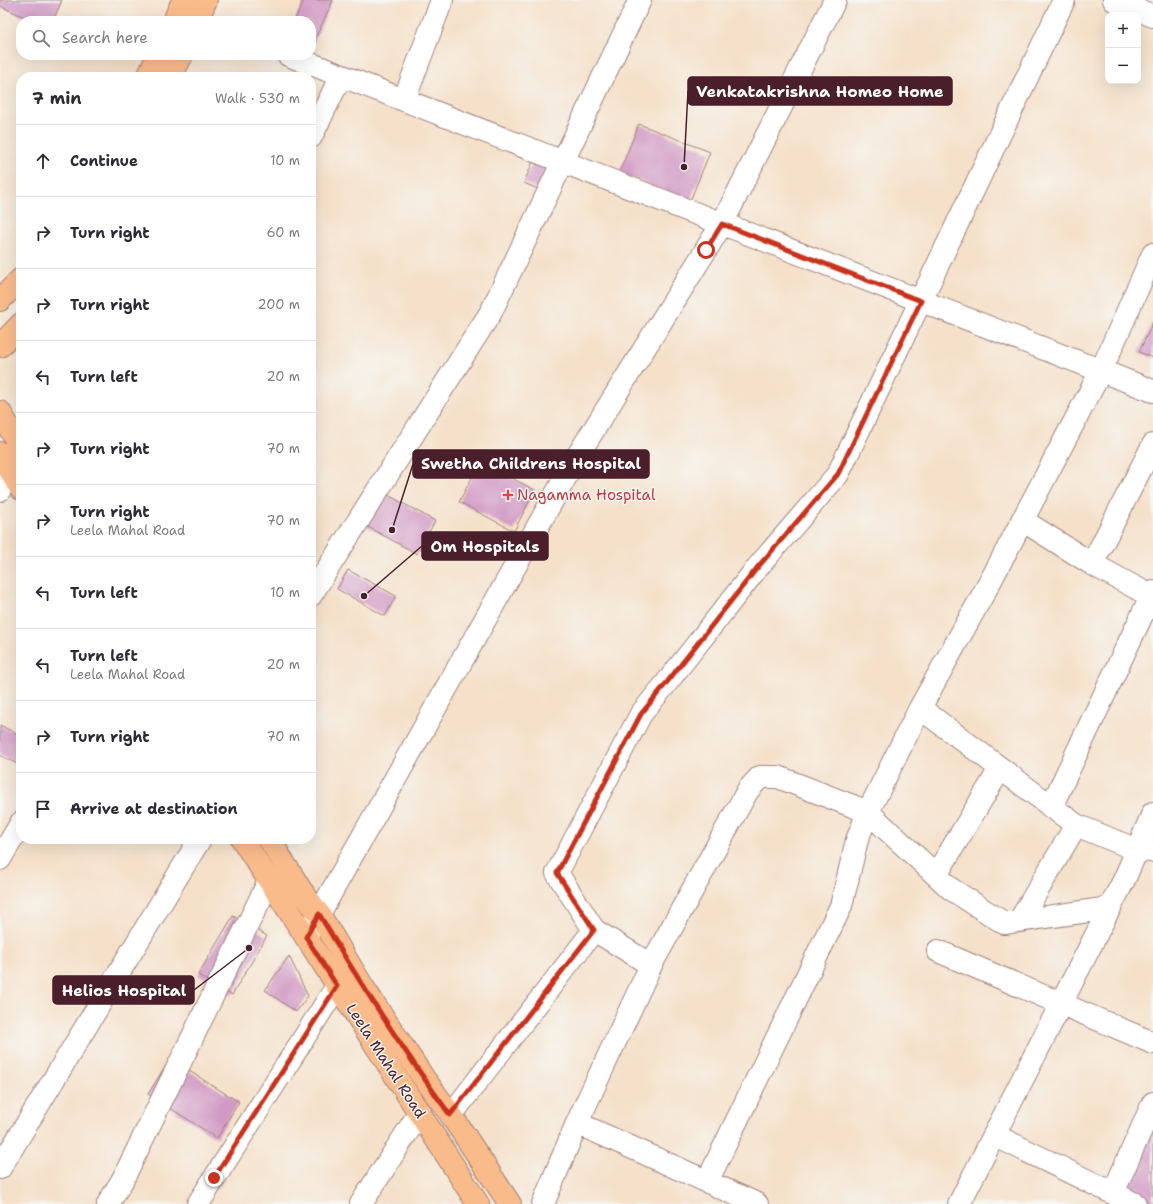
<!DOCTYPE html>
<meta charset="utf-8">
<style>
body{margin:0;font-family:"Shantell Sans",sans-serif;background:#f7f7f7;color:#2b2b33}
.controls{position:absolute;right:12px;top:12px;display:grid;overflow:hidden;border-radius:8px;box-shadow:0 4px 16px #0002}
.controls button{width:36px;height:36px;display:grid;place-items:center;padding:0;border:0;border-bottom:1px solid #e1e1e2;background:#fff;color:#2b2b33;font:20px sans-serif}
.stop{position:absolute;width:12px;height:12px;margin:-9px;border:3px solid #c8321e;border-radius:50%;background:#fff}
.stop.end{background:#c8321e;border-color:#fff;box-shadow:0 1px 4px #0008}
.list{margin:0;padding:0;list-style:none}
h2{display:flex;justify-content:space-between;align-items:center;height:52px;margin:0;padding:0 16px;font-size:17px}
h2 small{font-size:13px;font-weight:400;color:#7c7c81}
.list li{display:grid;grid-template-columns:26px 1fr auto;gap:12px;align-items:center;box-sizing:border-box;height:72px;padding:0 16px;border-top:1px solid #e1e1e2}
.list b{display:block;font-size:15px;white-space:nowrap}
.list p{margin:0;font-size:13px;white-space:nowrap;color:#7c7c81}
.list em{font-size:13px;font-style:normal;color:#7c7c81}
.icon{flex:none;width:22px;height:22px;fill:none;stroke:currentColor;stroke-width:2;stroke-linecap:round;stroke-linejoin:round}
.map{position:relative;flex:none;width:1153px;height:1204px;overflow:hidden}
.search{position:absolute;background:#fff;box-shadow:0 4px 16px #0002;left:16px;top:16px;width:300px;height:44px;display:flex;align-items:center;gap:10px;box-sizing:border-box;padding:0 14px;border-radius:16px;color:#7c7c81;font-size:15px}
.panel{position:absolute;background:#fff;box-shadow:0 4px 16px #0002;left:16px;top:72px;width:300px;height:772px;border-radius:16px}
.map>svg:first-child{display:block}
.building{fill:#d19ac4}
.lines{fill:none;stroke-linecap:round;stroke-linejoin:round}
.minor-casing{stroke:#a0807a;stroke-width:24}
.major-casing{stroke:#a0807a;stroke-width:24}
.minor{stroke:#fff;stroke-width:22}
.major{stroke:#fabb8b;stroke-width:22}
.route{stroke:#c8321e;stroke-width:5}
.health-dot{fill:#e0444e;stroke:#f6f6f2;stroke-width:1.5}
.labels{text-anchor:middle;stroke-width:3;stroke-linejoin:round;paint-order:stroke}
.health-label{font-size:15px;fill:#be3a42;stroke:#f6f6f2;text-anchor:start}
.street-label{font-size:15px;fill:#4a1f2b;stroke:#f6f6f2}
.leader{fill:none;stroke:#4a1f2b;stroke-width:1.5}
.callout-dot{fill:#4a1f2b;stroke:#f6f6f2;stroke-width:1.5}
.callout{fill:#4a1f2b;stroke:#4a1f2b;stroke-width:1.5}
.callout-label{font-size:16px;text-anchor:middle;font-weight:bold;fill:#fff}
</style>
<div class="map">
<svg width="1153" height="1204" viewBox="0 0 1153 1204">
<rect width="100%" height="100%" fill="#f6f6f2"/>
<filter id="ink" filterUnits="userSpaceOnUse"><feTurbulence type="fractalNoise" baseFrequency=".025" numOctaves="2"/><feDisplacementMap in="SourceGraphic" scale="8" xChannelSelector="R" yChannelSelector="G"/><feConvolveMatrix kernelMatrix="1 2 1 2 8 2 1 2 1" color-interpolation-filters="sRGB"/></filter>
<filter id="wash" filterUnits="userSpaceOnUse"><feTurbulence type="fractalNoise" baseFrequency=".012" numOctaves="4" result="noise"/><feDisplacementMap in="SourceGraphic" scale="16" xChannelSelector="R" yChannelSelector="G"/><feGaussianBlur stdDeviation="0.9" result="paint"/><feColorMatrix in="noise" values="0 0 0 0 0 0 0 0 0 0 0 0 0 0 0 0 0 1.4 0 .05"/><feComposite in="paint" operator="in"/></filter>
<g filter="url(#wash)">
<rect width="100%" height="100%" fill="#f5e1ca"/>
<g id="blocks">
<path class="building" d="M0 0H62L53 21H33L0 6Z
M304 0H333L311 48V21H294Z
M639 124 710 152 690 201 619 173Z
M536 154 565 166 552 195 524 183Z
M1153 322V358L1139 352Z
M480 462 535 490 514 531 459 502Z
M379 490 435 521 417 554 361 523Z
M348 570 396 596 385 616 337 589Z
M0 725 21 736V766L0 755Z
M233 916 267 936 232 995 198 975Z
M289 956 308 996 296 1012 265 990Z
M170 1059 239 1102 217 1138 148 1094Z
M1150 1131 1153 1132V1203L1148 1204 1121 1192Z"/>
</g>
</g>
<g filter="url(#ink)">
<use href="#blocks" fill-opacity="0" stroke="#a0807a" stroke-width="1"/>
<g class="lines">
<defs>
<path id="minor" d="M1114 0 1153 16
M288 55 1153 391
M404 100 442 0
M311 137 341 76
M0 490 10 471 21 460
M1022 520 1092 564 1151 596
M1092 564 1153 445
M311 595 491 312 640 0
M920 708 1076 825
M1051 807 1153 592
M0 859 21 823
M936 875 1000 769
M1020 920 1076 825 1137 850 1152 851
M594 930 557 873 641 714 664 686 757 568 838 474 1064 0
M306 937 578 455 722 224 835 0
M938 951 1153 1043
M451 1115 594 930 651 965
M994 1135 1135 1204
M0 1168 200 839
M707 1182 841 906 857 840 868 812 920 708 991 580 1101 371 1153 254
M1113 1193 1153 1103
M108 1204 123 1179 269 881
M198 1204 337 986
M361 1204 420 1112
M543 1204 577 1123
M757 1204 577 1123 651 965 748 790 760 777H778L868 812 951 889 1004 923 1110 908
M959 1204 1124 880 1153 813"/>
<path id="major" d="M174 21 183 0
M197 21 206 0
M148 77 158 55
M171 77 182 55
M0 300 21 279
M0 346 21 324
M0 412 21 448
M0 453 21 489
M242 839 297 923 478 1204
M269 839 301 890 319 914 363 987 423 1077 451 1115 510 1204"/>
</defs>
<use href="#minor" class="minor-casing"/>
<use href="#major" class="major-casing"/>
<use href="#minor" class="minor"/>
<use href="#major" class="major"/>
</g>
</g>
<g class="lines" filter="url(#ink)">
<path class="route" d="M214 1178 337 986 306 937 319 914C360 983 403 1050 450 1115L594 930 557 873 641 714 664 686 757 568 838 474 921 301 722 224 706 250"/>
</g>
<path class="health-dot" d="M506 489h4v4h4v4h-4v4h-4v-4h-4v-4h4z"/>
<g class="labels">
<g class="health-label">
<text x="517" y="500">Nagamma Hospital</text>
</g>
<g class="street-label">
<text transform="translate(386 1061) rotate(57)" y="5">Leela Mahal Road</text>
</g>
</g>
<path class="leader" d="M684 167L688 91M392 530L413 464M364 596L422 546M249 948L194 990"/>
<g class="callout-dot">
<circle cx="684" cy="167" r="4"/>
<circle cx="392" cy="530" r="4"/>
<circle cx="364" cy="596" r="4"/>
<circle cx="249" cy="948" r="4"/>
</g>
<g class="callout">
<rect x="688" y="77" width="264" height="28" rx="4"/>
<rect x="413" y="450" width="236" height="28" rx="4"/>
<rect x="422" y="532" width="126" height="28" rx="4"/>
<rect x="53" y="976" width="141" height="28" rx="4"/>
</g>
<g class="callout-label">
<text x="820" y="97">Venkatakrishna Homeo Home</text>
<text x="531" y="469">Swetha Childrens Hospital</text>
<text x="485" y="552">Om Hospitals</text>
<text x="124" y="996">Helios Hospital</text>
</g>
</svg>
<div class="controls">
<button>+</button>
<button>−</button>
</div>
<div class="stop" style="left:706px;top:250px"></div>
<div class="stop end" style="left:214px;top:1178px"></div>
<div class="search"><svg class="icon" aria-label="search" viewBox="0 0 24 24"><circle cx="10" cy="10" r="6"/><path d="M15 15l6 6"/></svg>Search here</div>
<section class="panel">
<h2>7 min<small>Walk · 530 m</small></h2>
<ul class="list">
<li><svg class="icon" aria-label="ahead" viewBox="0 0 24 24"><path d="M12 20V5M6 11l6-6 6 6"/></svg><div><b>Continue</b></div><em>10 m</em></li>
<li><svg class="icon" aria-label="right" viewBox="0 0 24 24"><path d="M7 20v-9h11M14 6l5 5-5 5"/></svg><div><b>Turn right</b></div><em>60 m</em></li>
<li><svg class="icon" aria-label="right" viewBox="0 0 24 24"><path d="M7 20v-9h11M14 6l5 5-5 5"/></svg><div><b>Turn right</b></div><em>200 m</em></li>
<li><svg class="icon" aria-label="left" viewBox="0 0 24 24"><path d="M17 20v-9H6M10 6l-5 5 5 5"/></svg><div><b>Turn left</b></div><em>20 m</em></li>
<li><svg class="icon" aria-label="right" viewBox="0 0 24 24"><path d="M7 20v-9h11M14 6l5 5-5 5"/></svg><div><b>Turn right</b></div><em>70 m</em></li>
<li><svg class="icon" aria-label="right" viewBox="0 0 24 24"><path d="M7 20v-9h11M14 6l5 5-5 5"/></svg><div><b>Turn right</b><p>Leela Mahal Road</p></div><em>70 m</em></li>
<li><svg class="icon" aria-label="left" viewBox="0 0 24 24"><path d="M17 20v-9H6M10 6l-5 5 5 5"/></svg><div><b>Turn left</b></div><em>10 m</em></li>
<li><svg class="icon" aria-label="left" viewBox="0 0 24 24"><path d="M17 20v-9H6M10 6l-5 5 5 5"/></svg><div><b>Turn left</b><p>Leela Mahal Road</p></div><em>20 m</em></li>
<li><svg class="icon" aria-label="right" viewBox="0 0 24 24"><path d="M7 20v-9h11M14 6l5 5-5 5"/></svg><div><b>Turn right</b></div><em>70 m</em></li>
<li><svg class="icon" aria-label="arrive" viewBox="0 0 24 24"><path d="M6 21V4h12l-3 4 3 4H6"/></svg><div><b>Arrive at destination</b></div></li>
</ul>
</section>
</div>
